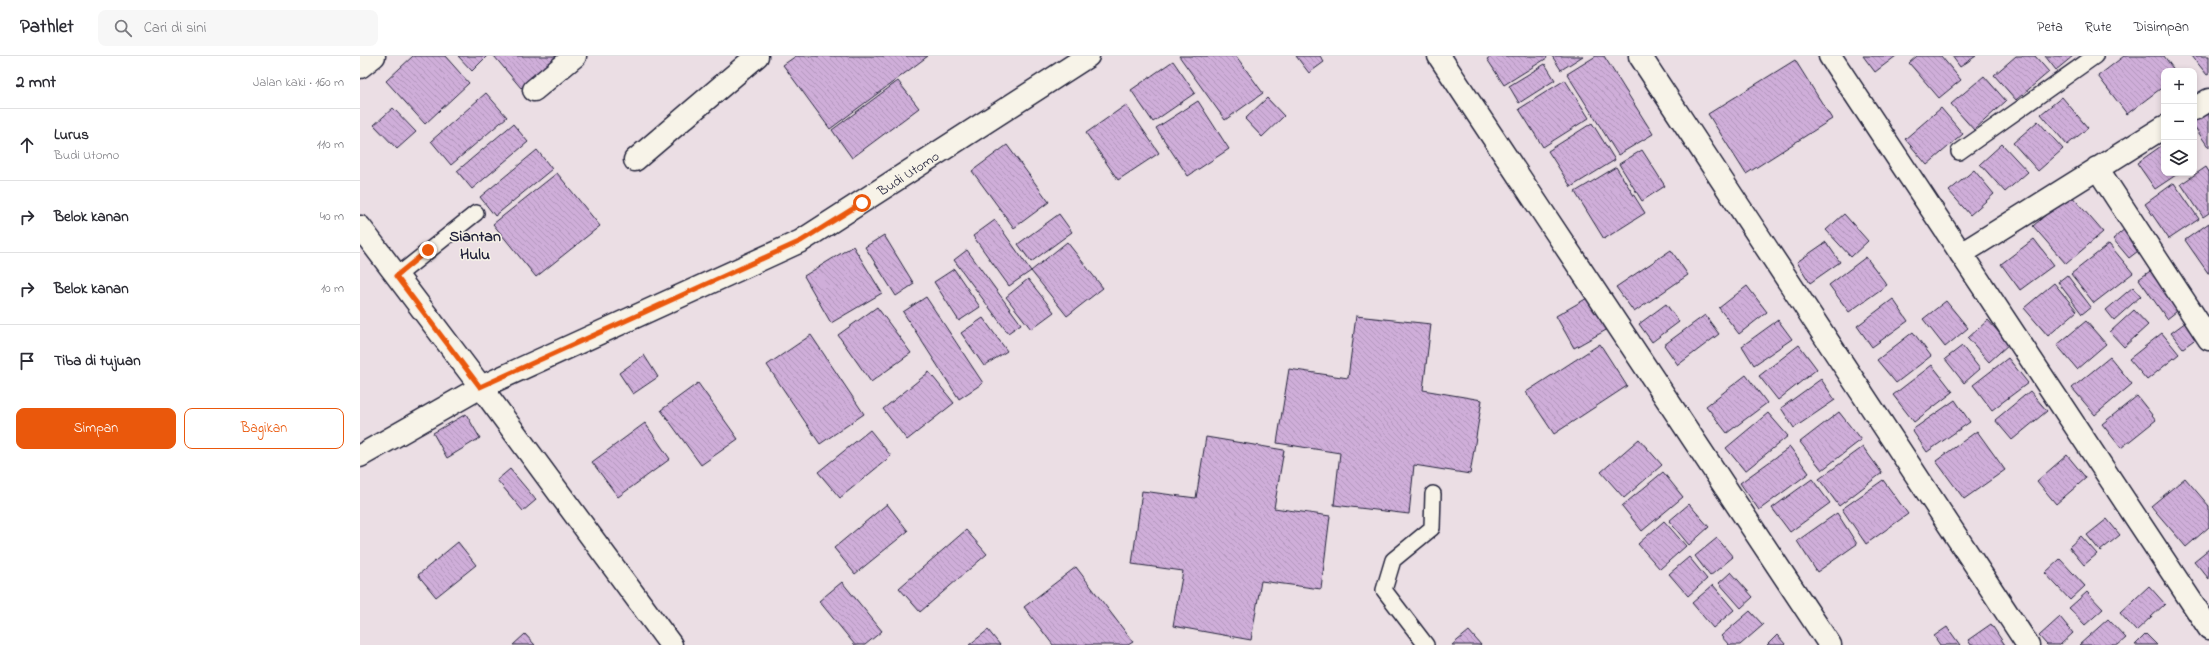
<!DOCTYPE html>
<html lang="id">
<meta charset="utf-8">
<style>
body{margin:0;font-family:"Indie Flower",sans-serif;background:#f7f7f7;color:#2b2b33}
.controls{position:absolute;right:12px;top:12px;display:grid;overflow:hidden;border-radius:8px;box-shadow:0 2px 6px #0003}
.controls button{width:36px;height:36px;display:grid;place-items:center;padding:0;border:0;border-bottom:1px solid #e1e1e2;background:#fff;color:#2b2b33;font:20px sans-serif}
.stop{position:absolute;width:12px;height:12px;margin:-9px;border:3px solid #ea580c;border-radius:50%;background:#fff}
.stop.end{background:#ea580c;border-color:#fff;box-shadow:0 1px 4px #0008}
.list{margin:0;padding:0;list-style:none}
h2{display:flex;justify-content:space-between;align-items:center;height:52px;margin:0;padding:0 16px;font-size:17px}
h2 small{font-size:13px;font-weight:400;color:#7c7c81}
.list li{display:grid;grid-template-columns:26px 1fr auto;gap:12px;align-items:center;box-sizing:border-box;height:72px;padding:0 16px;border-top:1px solid #e1e1e2}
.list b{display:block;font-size:15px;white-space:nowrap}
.list p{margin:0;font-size:13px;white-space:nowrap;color:#7c7c81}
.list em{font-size:13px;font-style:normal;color:#7c7c81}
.actions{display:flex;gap:8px;padding:12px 16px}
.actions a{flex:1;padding:9px 0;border:1px solid #ea580c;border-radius:8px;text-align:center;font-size:14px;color:#ea580c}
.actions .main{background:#ea580c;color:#fff}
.icon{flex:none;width:22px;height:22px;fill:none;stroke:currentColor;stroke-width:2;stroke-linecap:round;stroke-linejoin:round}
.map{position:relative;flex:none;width:1849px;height:589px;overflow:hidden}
header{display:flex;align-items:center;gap:24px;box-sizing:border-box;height:56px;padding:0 20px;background:#fff;border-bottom:1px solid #e1e1e2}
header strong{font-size:19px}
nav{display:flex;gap:22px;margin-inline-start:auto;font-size:14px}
.search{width:280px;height:36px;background:#f7f7f7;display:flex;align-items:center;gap:10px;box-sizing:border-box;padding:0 14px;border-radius:8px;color:#7c7c81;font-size:15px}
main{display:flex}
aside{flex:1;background:#fff}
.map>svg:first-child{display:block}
.building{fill:url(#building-back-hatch);stroke:#22223b}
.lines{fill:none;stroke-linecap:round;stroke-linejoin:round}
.lane-casing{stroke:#22223b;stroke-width:18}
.street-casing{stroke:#22223b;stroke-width:25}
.secondary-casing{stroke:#22223b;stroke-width:25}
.lane{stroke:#f7f3e8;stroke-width:15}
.street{stroke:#f7f3e8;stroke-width:22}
.secondary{stroke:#f7f3e8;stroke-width:22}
.route{stroke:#ea580c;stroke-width:5}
.labels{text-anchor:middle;stroke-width:3;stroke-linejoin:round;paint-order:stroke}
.street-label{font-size:14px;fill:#22223b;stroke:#f7f3e8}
.quarter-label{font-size:16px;font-weight:bold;fill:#22223b;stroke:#f7f3e8}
</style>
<header>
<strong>Pathlet</strong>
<div class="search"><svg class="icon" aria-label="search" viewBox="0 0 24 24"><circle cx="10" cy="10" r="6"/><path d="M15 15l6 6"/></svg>Cari di sini</div>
<nav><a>Peta</a><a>Rute</a><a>Disimpan</a></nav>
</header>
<main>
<aside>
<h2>2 mnt<small>Jalan kaki · 160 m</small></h2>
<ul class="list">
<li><svg class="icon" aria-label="ahead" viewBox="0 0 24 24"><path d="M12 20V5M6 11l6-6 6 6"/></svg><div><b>Lurus</b><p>Budi Utomo</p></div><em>110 m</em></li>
<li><svg class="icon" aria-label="right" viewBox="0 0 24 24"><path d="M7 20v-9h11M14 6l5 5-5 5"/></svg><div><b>Belok kanan</b></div><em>40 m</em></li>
<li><svg class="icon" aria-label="right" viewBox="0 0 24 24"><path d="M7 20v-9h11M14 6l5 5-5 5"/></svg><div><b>Belok kanan</b></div><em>10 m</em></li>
<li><svg class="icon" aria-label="arrive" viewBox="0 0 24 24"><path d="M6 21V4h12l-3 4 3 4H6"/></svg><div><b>Tiba di tujuan</b></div></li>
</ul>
<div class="actions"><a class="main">Simpan</a><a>Bagikan</a></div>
</aside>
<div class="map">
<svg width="1849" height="589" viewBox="0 0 1849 589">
<defs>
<pattern id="building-back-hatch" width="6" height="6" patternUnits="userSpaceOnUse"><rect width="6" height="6" fill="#cfaed9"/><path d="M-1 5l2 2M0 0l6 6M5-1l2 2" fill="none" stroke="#b195bb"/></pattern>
</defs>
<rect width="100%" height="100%" fill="#ebdee4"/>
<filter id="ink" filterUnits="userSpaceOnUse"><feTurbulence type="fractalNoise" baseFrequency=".025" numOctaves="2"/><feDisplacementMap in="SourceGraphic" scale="8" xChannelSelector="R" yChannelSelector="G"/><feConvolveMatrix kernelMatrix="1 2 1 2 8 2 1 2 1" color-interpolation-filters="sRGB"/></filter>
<g filter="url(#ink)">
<path class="building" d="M53 0H85L109 27 65 68 26 25Z
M98 0H127L112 15Z
M134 0H199L161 32Z
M436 0H568L470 73 423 9Z
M819 0H876L903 37 865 64Z
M936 0H960L964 6 949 17Z
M1132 0H1186L1187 2 1144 29 1127 3Z
M1192 0H1223L1201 14Z
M1236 0H1244L1293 78 1258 99 1207 18Z
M1503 0H1536L1515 16Z
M1557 0H1581L1601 24 1579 42 1549 7Z
M1592 0H1616L1600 11Z
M1656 0H1675L1689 16 1656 44 1634 19Z
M1685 0H1713L1696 14Z
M1764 0H1804L1815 15H1804V30L1767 58 1738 20Z
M1832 0H1849V18L1847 19Z
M1435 4 1472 63 1386 118 1348 58Z
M813 5 835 37 793 66 771 34Z
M1185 8 1195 24 1159 47 1149 30Z
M1624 20 1646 45 1614 74 1591 48Z
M1205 24 1229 62 1183 91 1159 53Z
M538 25 559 52 492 102 472 74Z
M126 37 147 61 91 109 71 85Z
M1702 41 1728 72 1707 89 1681 58Z
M907 42 924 60 902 81 885 63Z
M838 45 869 93 828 120 796 72Z
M766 49 799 97 758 124 726 77Z
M33 52 56 76 37 93 14 69Z
M1581 52 1603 78 1567 109 1545 83Z
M1849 54V92L1834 70V65Z
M1678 65 1703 93 1678 115 1653 87Z
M1232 67 1255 104 1211 131 1188 95Z
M153 68 168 86 112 133 97 115Z
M1642 88 1668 116 1645 136 1620 108Z
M1804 88V117H1819L1795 133 1777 107Z
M647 89 689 146 654 172 612 115Z
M177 94 192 113 135 160 120 141Z
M1282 94 1305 130 1282 145 1259 108Z
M1256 111 1285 157 1244 183 1215 136Z
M1846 111 1849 116V157L1843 161 1821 128Z
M1614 114 1634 138 1610 159 1589 135Z
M197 117 240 170 176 221 133 168Z
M1814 127 1839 163 1809 183 1785 148Z
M1710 138 1743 176 1706 208 1673 170Z
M699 158 712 176 671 206 658 188Z
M1484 158 1508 185 1491 201 1466 174Z
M635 164 671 215 649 230 613 180Z
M1849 167V217H1848L1825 184Z
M1766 172 1782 192 1769 202 1753 183Z
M524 179 554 228 536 240 505 191Z
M1674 183 1694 209 1660 234 1641 208Z
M707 186 743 232 707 260 671 215Z
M1466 186 1480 206 1450 227 1437 206Z
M1749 188 1773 217 1734 247 1711 218Z
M493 190 522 237 471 267 444 220Z
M607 194 661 268 648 277 594 204Z
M1311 194 1328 219 1274 256 1256 231Z
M1506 201 1527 229 1489 256 1469 229Z
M594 213 620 251 599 265 574 226Z
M1793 213 1821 252 1807 263 1779 223Z
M1707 219 1731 251 1722 258 1698 226Z
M668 223 694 256 671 273 646 241Z
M1694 227 1717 255 1688 280 1664 252Z
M1387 230 1407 256 1379 278 1359 252Z
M1773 231 1781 240 1754 264 1746 254Z
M566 241 623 327 599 343 543 256Z
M1229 241 1248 273 1214 292 1196 260Z
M1533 243 1548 265 1512 291 1497 270Z
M1586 245 1608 272 1585 291 1563 263Z
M1306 248 1319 266 1292 286 1279 268Z
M517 251 551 297 511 326 478 279Z
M1774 254 1788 269 1764 291 1750 276Z
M1345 259 1359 278 1318 309 1304 289Z
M996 260 1071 268 1063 334 1122 344 1110 418 1054 409 1049 458 974 449 980 397 917 387 929 313 988 322Z
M623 262 647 295 624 310 601 277Z
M1418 264 1432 283 1394 309 1382 290Z
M1628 264 1649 288 1629 306 1608 282Z
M1726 265 1746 288 1717 313 1697 289Z
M1826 266 1837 282 1823 292 1811 277Z
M1553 276 1571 300 1536 327 1517 304Z
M1802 277 1819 298 1787 324 1769 303Z
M451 279 504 358 460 388 407 309Z
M1240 288 1267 330 1194 378 1166 336Z
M1439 289 1457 313 1418 344 1399 320Z
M1602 290 1620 313 1604 327 1585 303Z
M284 299 298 321 273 338 259 317Z
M1750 301 1772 328 1735 359 1712 332Z
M1648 302 1668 327 1632 354 1613 329Z
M1572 309 1593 336 1554 366 1533 339Z
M569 316 594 347 547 384 523 353Z
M1386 319 1407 347 1367 377 1346 350Z
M1461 323 1475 344 1434 372 1421 352Z
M338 327 378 383 341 409 301 354Z
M1670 335 1687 355 1652 384 1635 364Z
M1777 340 1796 364 1761 392 1742 368Z
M1595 344 1610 366 1567 396 1552 374Z
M1479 356 1501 384 1462 414 1440 386Z
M1408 357 1428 380 1385 415 1366 392Z
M106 358 120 382 87 402 73 377Z
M285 367 310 403 258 441 232 406Z
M510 374 531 400 480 442 458 416Z
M1617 375 1645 414 1604 443 1576 405Z
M846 381 924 394 914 452 970 460 961 533 901 525 891 584 813 570 823 515 772 508 782 435 836 442Z
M1279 383 1302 409 1264 442 1241 416Z
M1430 391 1449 417 1399 454 1380 427Z
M1503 391 1522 417 1479 450 1459 423Z
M1707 399 1726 422 1696 448 1677 425Z
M150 413 176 444 163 455 137 424Z
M1303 416 1323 441 1282 475 1262 450Z
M1825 422 1849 450V471L1826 491 1791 450Z
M1452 423 1470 447 1430 476 1412 452Z
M1523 424 1548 458 1506 488 1482 453Z
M527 448 548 475 495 518 474 492Z
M1329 448 1349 471 1329 489 1309 465Z
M1477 457 1497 488 1457 516 1437 485Z
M1747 463 1760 479 1740 495 1727 479Z
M1304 465 1326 490 1300 513 1278 488Z
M606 474 627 498 560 556 539 532Z
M1721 480 1737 498 1724 509 1709 491Z
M1357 482 1373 501 1350 520 1335 500Z
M98 486 116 509 76 541 58 519Z
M1849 493V523L1834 505Z
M1329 501 1347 523 1328 540 1309 518Z
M1700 503 1725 530 1710 544 1685 517Z
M716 511 773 586 768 589H693L664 551Z
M1371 516 1393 541 1381 552 1359 527Z
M482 526 522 575 505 589H495L459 545Z
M1353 529 1374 554 1353 572 1332 547Z
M1789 530 1805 548 1776 575 1760 557Z
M1727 536 1743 553 1725 569 1709 552Z
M1390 555 1403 569 1380 589H1369L1361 580Z
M1700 561 1713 577 1700 589H1687L1679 580Z
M1748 563 1766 582 1758 589H1719Z
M1631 568 1645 589H1611L1608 584Z
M1587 571 1600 589H1580L1574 580Z
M628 574 640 589H609Z
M1109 575 1121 589H1092Z
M165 578 175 589H153Z
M1786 578 1797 589H1775Z
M1417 579 1426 589H1407Z"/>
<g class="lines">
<defs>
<path id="lane" d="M1599 96 1735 0
M37 220 116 157
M1066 589 1024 534 1033 504 1072 472 1073 438"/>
<path id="street" d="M1079 0 1470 589
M1280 0 1668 589
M1470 0 1849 572
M0 11 14 0
M174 34 215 0
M1834 53 1849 44
M275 104 397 0
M1737 112 1849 283
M1601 198 1804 71
M0 400 121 331 311 589"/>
<path id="secondary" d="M0 171 121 331 441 185 728 0"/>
</defs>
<use href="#lane" class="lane-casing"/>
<use href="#street" class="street-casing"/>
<use href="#secondary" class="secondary-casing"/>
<use href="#lane" class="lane"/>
<use href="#street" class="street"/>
<use href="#secondary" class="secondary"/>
</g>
</g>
<g class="lines" filter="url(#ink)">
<path class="route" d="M68 194 36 220 120 331 441 185 502 147"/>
</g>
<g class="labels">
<g class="street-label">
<text transform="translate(548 117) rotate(-33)" y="5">Budi Utomo</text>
</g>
<g class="quarter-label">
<text x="115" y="185">Siantan<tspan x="115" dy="18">Hulu</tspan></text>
</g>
</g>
</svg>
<div class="controls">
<button>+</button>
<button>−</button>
<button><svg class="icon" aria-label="layers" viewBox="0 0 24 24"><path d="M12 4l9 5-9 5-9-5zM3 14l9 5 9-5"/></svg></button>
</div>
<div class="stop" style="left:502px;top:147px"></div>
<div class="stop end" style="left:68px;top:194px"></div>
</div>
</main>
